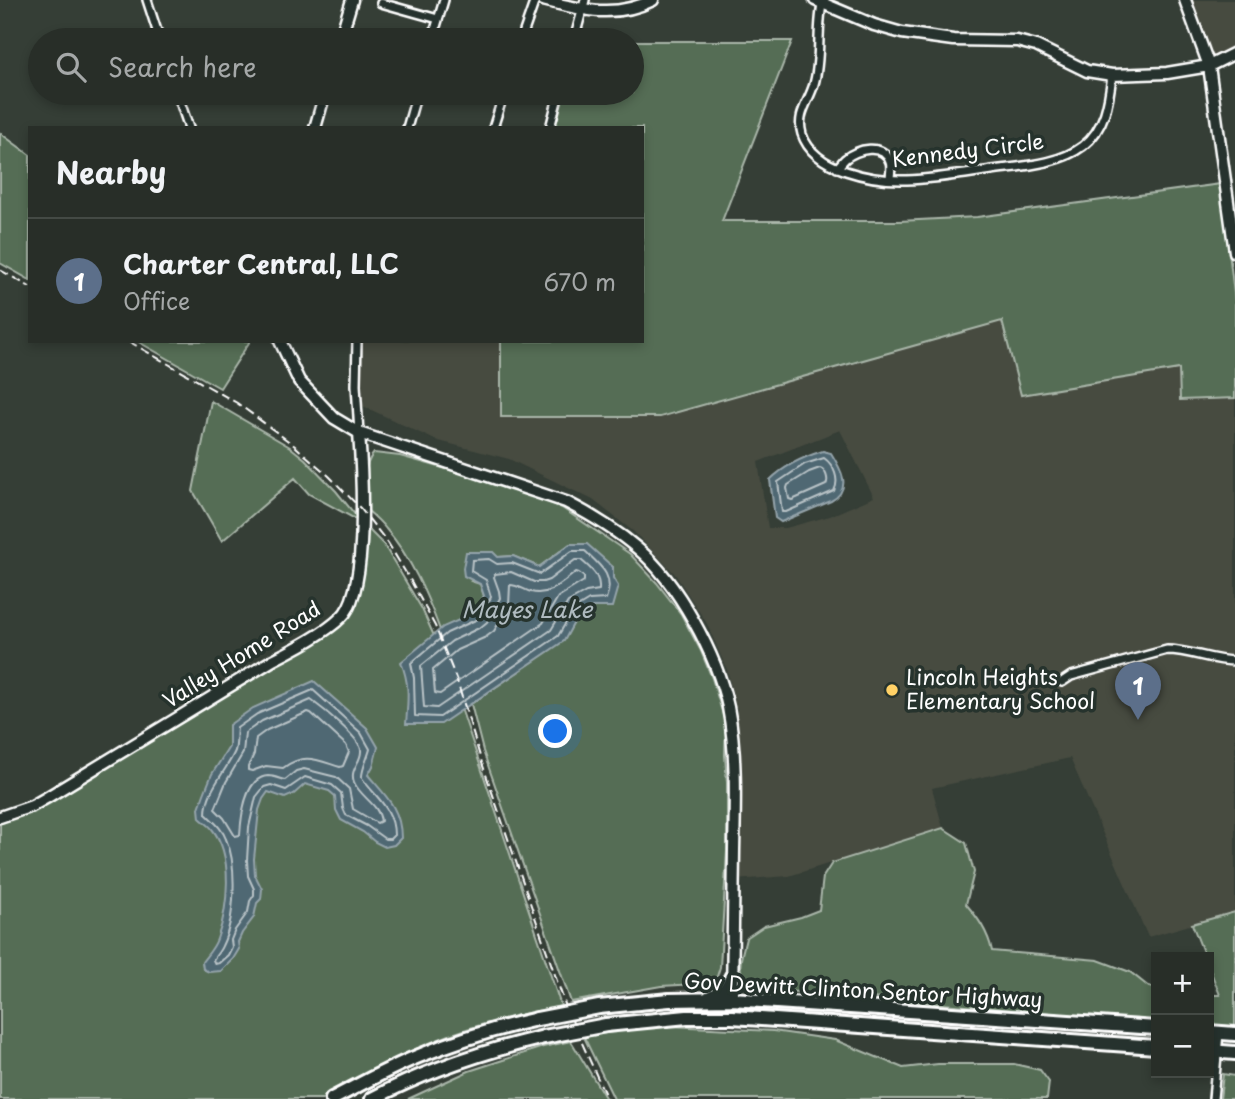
<!DOCTYPE html>
<meta charset="utf-8">
<style>
body{margin:0;font-family:"Playpen Sans",sans-serif;background:#343a34;color:#f1f3f6}
.controls{position:absolute;right:21px;bottom:21px;display:grid;overflow:hidden;border-radius:0px;box-shadow:0 4px 10px #0003}
.controls button{width:63px;height:63px;display:grid;place-items:center;padding:0;border:0;border-bottom:2px solid #444a45;background:#282e28;color:#f1f3f6;font:35px sans-serif}
.you{position:absolute;left:556px;top:732px;width:24px;height:24px;margin:-18px;border:5px solid #fff;border-radius:50%;background:#1a73e8;box-shadow:0 0 0 10px #1a73e833}
.badge{display:grid;place-items:center;width:46px;height:46px;border-radius:50%;background:#ffd166;color:#fff;font-size:23px;font-weight:700}
.pin{position:absolute;translate:-50% -58px;filter:drop-shadow(0 2px 4px #0008)}
.pin::after{content:'';position:absolute;top:37px;width:24px;height:21px;background:inherit;clip-path:polygon(0 0,100% 0,50% 100%)}
.list{margin:0;padding:0;list-style:none}
h2{display:flex;justify-content:space-between;align-items:center;height:91px;margin:0;padding:0 28px;font-size:30px}
h2 small{font-size:23px;font-weight:400;color:#a5a8a8}
.list li{display:grid;grid-template-columns:46px 1fr auto;gap:21px;align-items:center;box-sizing:border-box;height:126px;padding:0 28px;border-top:2px solid #444a45}
.list b{display:block;font-size:26px;white-space:nowrap}
.list p{margin:0;font-size:23px;white-space:nowrap;color:#a5a8a8}
.list em{font-size:23px;font-style:normal;color:#a5a8a8}
.icon{flex:none;width:38px;height:38px;fill:none;stroke:currentColor;stroke-width:2;stroke-linecap:round;stroke-linejoin:round}
.map{position:relative;flex:none;width:1235px;height:1099px;overflow:hidden}
.search{position:absolute;background:#282e28;box-shadow:0 4px 10px #0003;left:28px;top:28px;width:616px;height:77px;display:flex;align-items:center;gap:18px;box-sizing:border-box;padding:0 24px;border-radius:38px;color:#a5a8a8;font-size:26px}
.panel{position:absolute;background:#282e28;box-shadow:0 4px 10px #0003;left:28px;top:126px;width:616px;height:217px;border-radius:0px}
.map>svg:first-child{display:block}
.built{fill:#474b40;fill-rule:evenodd}
.green{fill:#546d54;stroke:#aab6aa;stroke-width:2}
.water{fill:#4f6873;stroke:#95a4ab;stroke-width:2}
.lines{fill:none;stroke-linecap:round;stroke-linejoin:round}
.shore{stroke:#b9c3c7;stroke-width:2}
.street-casing{stroke:#fff;stroke-width:12}
.secondary-casing{stroke:#fff;stroke-width:15}
.highway-casing{stroke:#fff;stroke-width:18}
.street{stroke:#26332d;stroke-width:7}
.secondary{stroke:#26332d;stroke-width:10}
.highway{stroke:#26332d;stroke-width:12}
.rail{stroke:#fff;stroke-width:2;stroke-dasharray:10 5;stroke-linecap:butt}
.highway-bridge-casing{stroke:#fff;stroke-width:18;stroke-linecap:butt}
.highway-bridge{stroke:#26332d;stroke-width:12}
.poi-dot{fill:#ffd166;stroke:#26332d;stroke-width:2.5}
.labels{text-anchor:middle;stroke-width:7;stroke-linejoin:round;paint-order:stroke}
.street-label{font-size:21px;fill:#fff;stroke:#26332d}
.poi-label{font-size:21px;fill:#fff;stroke:#26332d;text-anchor:start}
.water-label{font-size:23px;font-style:italic;fill:#b0bbc0;stroke:#26332d}
</style>
<div class="map">
<svg width="1235" height="1099" viewBox="0 0 1235 1099">
<rect width="100%" height="100%" fill="#353e36"/>
<filter id="ink" filterUnits="userSpaceOnUse"><feTurbulence type="fractalNoise" baseFrequency=".0143" numOctaves="2"/><feDisplacementMap in="SourceGraphic" scale="14" xChannelSelector="R" yChannelSelector="G"/><feConvolveMatrix kernelMatrix="1 2 1 2 8 2 1 2 1" color-interpolation-filters="sRGB"/></filter>
<g filter="url(#ink)">
<path class="built" d="M1185 0H1235V53L1209 66Z
M1003 321 1021 394 1179 369 1180 400 1235 398V912L1148 937 1070 758 932 788 943 828 789 876 734 880 737 709 727 670 707 624 675 574 634 532 593 500 509 459 435 440 363 406 360 341H501V416ZM840 430 874 497 830 516 786 528H768L758 462Z"/>
<path class="green" d="M632 41H792L722 221H899L977 217 1221 184 1235 302V398L1180 400 1179 369 1021 395 1002 321 660 417H501V341H642V128H550L559 93H632Z
M0 133 30 155V280L0 263Z
M137 341H250L220 388Z
M211 401 290 447 305 459 336 491 361 522 384 545 422 609 443 656 463 714 561 1006C529 1012 498 1020 467 1029 416 1045 368 1073 322 1099H0V817L9 814 326 628 350 605 361 522 309 494 295 478 222 541 193 491Z
M374 453 400 456 522 490 562 508 630 554 657 583 681 614 701 651 712 678 726 725 725 755 727 783V851L720 967 715 983 661 986 571 1002 483 751 471 704 563 641 578 615 592 607 613 578V567L570 544 539 567 513 556 498 557 471 581 480 584 484 596 475 613 440 630C427 595 411 557 386 529 381 522 374 516 367 510 366 491 361 467 374 453Z
M943 828 966 843 974 872 966 904C978 918 988 932 992 951L1098 960 1130 972 1149 987 1156 988V1022L762 989 747 986C736 966 741 960 746 938L764 926 801 917 819 910 823 877 832 863Z
M1235 912V1027L1209 1026V995H1220L1209 967V957H1205L1192 924Z
M670 1026 773 1031 835 1040 903 1068 938 1064H1014L1040 1070 1049 1082 1047 1099H614L584 1037 624 1030Z
M571 1041 606 1099H408L469 1071 543 1047Z
M1223 1074 1235 1076V1099H1220Z"/>
<path class="water" d="M823 451 831 453C841 469 853 489 831 501L781 522 775 518 770 480C785 465 803 457 823 451Z
M570 544H587L613 567V578L618 586 612 607H592L578 615 564 641 441 724H406C408 699 410 685 401 662L443 627 475 613 484 596 480 584 464 576 463 568 466 552H493L498 557 513 556 539 567Z
M314 681 367 728 378 747 373 766 368 775C386 796 401 809 401 838L394 845 385 847 375 842 363 832 341 820 336 810 335 796 329 791 305 784 294 794 285 798 268 792 263 799 259 810 254 859 255 875 262 889 261 899 257 903 254 917 242 933 238 942 239 949 233 959 221 971 209 972 203 969 202 962C207 955 214 948 217 939 228 909 234 855 212 829 209 825 204 822 200 818L199 808 204 794 212 774 229 747V725L253 708Z"/>
<g class="lines">
<path class="shore" d="M824 458C834 465 840 480 834 491L786 512H782L778 482 805 464Z
M820 468C826 470 829 480 826 485L792 500 789 499 787 488 788 485 809 472Z
M572 551H585C601 566 615 576 606 599L589 600 574 609 558 636 440 717 415 716 414 678 411 663 447 633 480 618 491 597 486 580 471 571 472 560 489 559 497 564 512 563 540 574Z
M575 560H581C592 570 600 575 599 590L586 592 568 602 551 630 462 691 437 708 424 707 421 666 452 641 481 627 487 622 500 598 499 591 494 577 495 574 511 572 534 582H543L549 580Z
M576 572 579 573 584 577V581L558 597 543 623 440 694 435 693 433 670 457 650 486 637 494 631 509 606 510 585C518 585 524 590 531 592 549 597 563 582 576 572Z
M313 690 361 733 370 749C368 757 361 771 362 778 375 797 394 808 394 835L390 839H385L367 826 346 815 343 808 341 793 332 785 305 777 286 790 271 785 264 787 256 797 249 827 247 860 248 876 254 889V895L250 901 248 912 235 930 231 940 232 947 228 955 219 963 215 964 213 960C216 955 220 951 222 946 235 920 238 866 226 839 222 828 214 822 206 814 206 790 226 772 235 751 237 744 236 735 237 728L257 714Z
M311 700C322 708 360 738 361 750 362 762 349 769 354 782 360 797 379 804 381 821L377 823 353 809 349 789 336 777 304 769 296 771 285 780C280 779 274 776 268 776 245 777 241 818 240 835L235 836 224 818 215 809 226 782 243 753 245 733 262 721Z
M308 712 311 713 346 745 349 752 343 766 340 767C317 760 304 752 283 768L266 766 252 771 248 770V767L254 754 256 738 267 730Z"/>
<defs>
<path id="street" d="M147 0 160 40
M823 0C816 27 822 57 814 84 809 102 796 114 802 134 814 171 874 181 907 180 935 179 964 174 992 170 1021 166 1058 165 1083 146 1105 129 1109 101 1112 75
M381 3 438 19
M432 40 444 0
M521 40 535 0
M574 40 585 0
M177 93 189 128
M407 128 417 93
M493 128 504 93
M550 128 559 93
M837 168C840 165 842 162 845 159 856 149 884 142 890 162 892 167 890 174 890 179
M357 341 356 385 359 433
M1062 682 1071 676 1167 650C1190 650 1212 661 1235 661
M1213 1099 1219 1033"/>
<path id="secondary" d="M543 0C582 10 615 19 653 0
M815 0 874 25 902 33 953 40 1017 41 1036 46 1087 71 1112 75 1167 73 1209 66 1235 53
M1185 0 1209 66 1235 252
M340 40 352 0
M315 128 325 93
M280 341 299 381 334 418 359 433 566 502C591 515 616 530 637 548 678 582 717 656 728 707 737 754 735 803 734 850 733 900 733 949 732 999
M0 817 32 806 46 798 273 660C293 650 332 630 345 613 368 582 362 473 359 433"/>
<path id="highway" d="M708 998 725 989 732 976
M599 1007 669 1000 732 999 1156 1028
M606 1025 687 1017H732L1156 1047
M1209 1032 1235 1034
M1209 1051 1235 1053
M332 1099C361 1084 389 1068 419 1056 457 1040 497 1028 537 1019
M372 1099C427 1070 485 1051 544 1037"/>
</defs>
<use href="#street" class="street-casing"/>
<use href="#secondary" class="secondary-casing"/>
<use href="#highway" class="highway-casing"/>
<use href="#street" class="street"/>
<use href="#secondary" class="secondary"/>
<use href="#highway" class="highway"/>
<path class="rail" d="M0 270 30 287
M128 341 237 403 295 446 329 476 361 509 388 543 412 583 435 626 457 681 482 763 566 1007 607 1099"/>
<defs>
<path id="highway-bridge" d="M537 1019 599 1007
M544 1037 606 1025"/>
</defs>
<use href="#highway-bridge" class="highway-bridge-casing"/>
<use href="#highway-bridge" class="highway-bridge"/>
</g>
</g>
<circle class="poi-dot" cx="892" cy="690" r="7"/>
<g class="labels">
<g class="street-label">
<text transform="translate(968 151) rotate(-7)" y="7">Kennedy Circle</text>
<text transform="translate(242 655) rotate(-32)" y="7">Valley Home Road</text>
<text transform="translate(863 991) rotate(3)" y="7">Gov Dewitt Clinton Sentor Highway</text>
</g>
<g class="poi-label">
<text x="906" y="685">Lincoln Heights<tspan x="906" dy="24">Elementary School</tspan></text>
</g>
<g class="water-label">
<text x="527" y="618">Mayes Lake</text>
</g>
</g>
</svg>
<div class="controls">
<button>+</button>
<button>−</button>
</div>
<div class="you"></div>
<div class="pin badge" style="left:1138px;top:720px;background:#5c6f8a">1</div>
<div class="search"><svg class="icon" aria-label="search" viewBox="0 0 24 24"><circle cx="10" cy="10" r="6"/><path d="M15 15l6 6"/></svg>Search here</div>
<section class="panel">
<h2>Nearby<small></small></h2>
<ul class="list">
<li><span class="badge" style="background:#5c6f8a">1</span><div><b>Charter Central, LLC</b><p>Office</p></div><em>670 m</em></li>
</ul>
</section>
</div>
